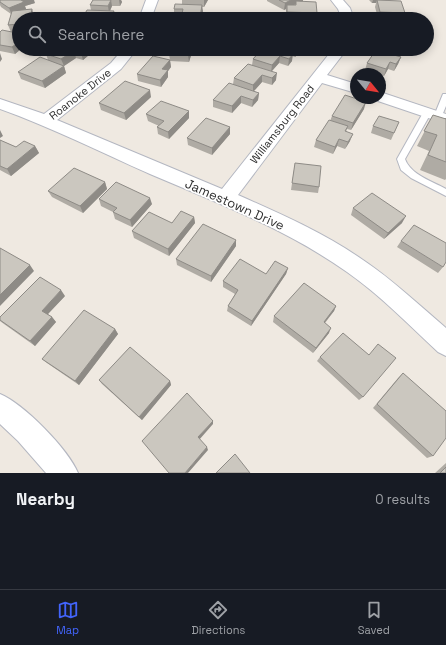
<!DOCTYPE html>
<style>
body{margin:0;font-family:"Space Grotesk",sans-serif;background:#242831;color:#f1f3f6}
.compass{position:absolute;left:350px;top:68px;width:36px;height:36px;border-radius:50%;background:#171b24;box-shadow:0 2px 10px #0003;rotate:120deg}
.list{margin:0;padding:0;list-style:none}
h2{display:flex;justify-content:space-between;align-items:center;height:52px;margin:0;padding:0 16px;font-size:17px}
h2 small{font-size:13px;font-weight:400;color:#9ea1a6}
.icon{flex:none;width:22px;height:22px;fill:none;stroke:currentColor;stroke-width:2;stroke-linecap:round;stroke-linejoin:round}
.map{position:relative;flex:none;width:446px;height:473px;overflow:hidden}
.search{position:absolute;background:#171b24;box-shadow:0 2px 10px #0003;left:12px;right:12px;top:12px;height:44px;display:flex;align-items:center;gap:10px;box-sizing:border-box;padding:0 14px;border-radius:22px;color:#9ea1a6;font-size:15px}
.sheet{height:116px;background:#171b24}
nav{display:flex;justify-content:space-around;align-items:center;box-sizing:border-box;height:56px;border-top:1px solid #363941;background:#171b24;font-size:11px;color:#9ea1a6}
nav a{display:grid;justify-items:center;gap:2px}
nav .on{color:#4264fb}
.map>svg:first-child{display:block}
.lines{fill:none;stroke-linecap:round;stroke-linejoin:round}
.service-casing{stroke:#b4b7c1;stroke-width:2}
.minor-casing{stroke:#b4b7c1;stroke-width:2}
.service{fill:#fff;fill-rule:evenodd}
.minor{fill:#fff;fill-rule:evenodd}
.wall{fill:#afaba4}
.shaded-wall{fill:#8e8b86}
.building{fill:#cbc7bf;stroke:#8e8b86}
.labels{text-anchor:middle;stroke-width:3.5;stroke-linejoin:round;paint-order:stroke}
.far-street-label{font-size:11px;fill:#2e2e2e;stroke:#fff}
.street-label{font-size:13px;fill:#2e2e2e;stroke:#fff}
</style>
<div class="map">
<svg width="446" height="473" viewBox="0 0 446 473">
<rect width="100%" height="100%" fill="#efe9e1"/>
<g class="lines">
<defs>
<path id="service" d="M443 94H446V106L441 118H435L434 116Z
M424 111H430L431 113 405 159C411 175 432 181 446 189V196L411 178 401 170 397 159Z"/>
<path id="minor" d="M146 0H158L151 19H139Z
M331 0H343L350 8 354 19H342L338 9Z
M123 49H137L121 69 57 120 222 189 333 49H347L327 75 356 84V93L322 83 238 195C281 214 324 233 363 260 393 280 419 305 446 328V356L438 352C408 324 380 295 347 272 286 229 218 203 150 174 100 152 51 127 0 109V99L44 114 111 63Z
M380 92 446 114V124L375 100 373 98H380Z
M0 394C24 404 68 449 78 473H46L18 441 0 424Z"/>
</defs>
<use href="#service" class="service-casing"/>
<use href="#minor" class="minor-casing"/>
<use href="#service" class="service"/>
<use href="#minor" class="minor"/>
</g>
<path class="wall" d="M0 0 35 3 25 6 26 9 25 10 34 16 19 19V31L11 32 8 25 11 14 1 7 0 5Z
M93 0H121L122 2 120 6H112L110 11 116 18 115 19H82L91 10 90 5Z
M182 0H208L204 7H202V19H182V16H174V9L182 4Z
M267 0H303V1L301 2 317 13 316 19H286V9L284 10 267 1Z
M369 0H387L405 13 403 19H383L378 18 375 7 376 3H372Z
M0 32 17 33 19 37V49H21L15 54 0 51Z
M53 49H87L89 55 83 60 76 58 64 66 66 73 45 88 21 79 18 72 48 60 46 54Z
M171 49H193L189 62 170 61 171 67 168 71V77L161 87 138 81 137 74 170 60 169 54Z
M262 49H303L295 57 292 56V61L288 66 279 63 272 71 276 80 272 85 262 82 254 91 259 93 258 100 252 107 241 103 232 113 213 107V100L233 84 234 78 252 65 253 59Z
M376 49H397L394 55 401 57 398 64 394 71 388 69 384 76 380 75V74H378L365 70 367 63 375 52Z
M151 97 126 120 101 110 99 103Z
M364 109 351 130 347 129 346 132 350 141 345 149 337 146 333 154 314 147 316 140 330 121 332 116Z
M146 114 189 118 169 139 158 134 157 127 159 126 148 121Z
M433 115 446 119V118V179L445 180 420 170 429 151 417 146Z
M399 122 391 140 371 133 373 126Z
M230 127V134L212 155 188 145 187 138Z
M0 140 16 147 35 146 39 153 11 176 0 170Z
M295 163 319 187 318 193 291 190Z
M105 182 107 189 83 213 52 197 48 191Z
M99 199 152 204 132 227 115 219 113 212 101 206Z
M353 208 402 223 384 239 351 215Z
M194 217 195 223 169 256 134 238 132 231 172 223Z
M236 240V246L211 282 177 265 176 259Z
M401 241 443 267 438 273 397 247Z
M288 268 286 274 251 326 227 311 228 306 235 294 223 287V281L266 274Z
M65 296 48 314 52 317 56 322 35 346 4 324 0 321V317Z
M336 306 334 311 325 323 329 333 313 353 273 322 274 316Z
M115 329 118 334 79 385 47 363 42 359Z
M320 357 363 397 359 400 317 361Z
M403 373 433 456 427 458 373 408 398 378Z
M99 380 170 381 171 385 142 420 102 384Z
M446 463V473H435Z"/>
<path class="shaded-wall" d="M21 0H34L35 3 25 6 26 9 12 15 9 8Z
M111 0 112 6 109 13 108 6Z
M119 0H121L122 2 120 6Z
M204 0H208L204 7Z
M291 0H303V1L296 4V1V4L287 8V5L286 9 284 10 285 3Z
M373 0H377L376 3H372Z
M202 5 203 11 202 19H200Z
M32 9 34 16V19H30Z
M114 11 116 18 115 19H112L111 16Z
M19 42V49H21L15 54 12 47Z
M86 49H87L89 55 83 60 81 53Z
M190 49H193L189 62 188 55Z
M298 49H303L295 57 296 50Z
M396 49H397L393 57 395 50Z
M74 51 76 58 64 66 66 73 45 88 42 81 64 66 61 59Z
M0 53 2 59 0 62Z
M293 54 292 61 288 66 289 59Z
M280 56 279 63 271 72 272 65Z
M401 57 398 64 394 71 396 64Z
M170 60 171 67 168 71V77L161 87 160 80 162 69Z
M390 62 388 69 384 76 386 69Z
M277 73 276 80 272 85V78Z
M262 75V82L253 92V85Z
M150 90 151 97 126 120 124 113Z
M259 93 258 100 252 107 253 100Z
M241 96V103L232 113V106Z
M366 102 364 109 351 130 353 123Z
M189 111V118L169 139 168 132Z
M230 127V134L212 155V148Z
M0 130 3 136 0 138Z
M353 134 350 141 345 149 348 142Z
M339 139 337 146 333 154 335 147Z
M35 146 39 153 11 176 7 169Z
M105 182 107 189 83 213 80 206Z
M150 198 152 204 132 227 130 220Z
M406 216 402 223 384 239 388 233Z
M194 217 195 223 169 256 168 249Z
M236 240V246L211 282V276Z
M30 265 34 271 0 306V295Z
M288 268 286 274 251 326 252 321Z
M61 290 65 296 46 316 42 311Z
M336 306 334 311 321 327 324 322Z
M52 317 56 322 35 346 30 341Z
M331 328 329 333 313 353 316 348Z
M115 329 118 334 79 385 75 381Z
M170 381 171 385 142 420 139 417Z
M213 421V424L199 440 198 437Z
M207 447 208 450 188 473H185Z"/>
<path class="building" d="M0 0H21L24 2 9 8 0 2Z
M93 0H111L108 6 90 5Z
M279 0H291L285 3Z
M377 0 401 1 405 13 380 12Z
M296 1 316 2 317 13 287 12V5H296Z
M175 4 202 5 200 18H181L183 9H174Z
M32 9 30 19H19V24L8 25 12 11Z
M87 10 114 11 111 16H105L103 19H82Z
M290 16 303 19H288Z
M384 17 397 19H384Z
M427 24 428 25 429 36H427Z
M2 30 17 33 14 36 19 37V42L12 47 0 45V32Z
M53 49H86L81 53 74 51 61 59 46 54Z
M171 49H190L188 55 169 54Z
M262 49H276L293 54 289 59 280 56 272 65 253 59Z
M376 50 401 57 396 64 390 62 386 69 367 63Z
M153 56 170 60 162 69 168 70 160 80 137 74Z
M40 57 64 66 42 81 18 72Z
M248 64 277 73 272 78 262 75 253 85 234 78Z
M125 81 150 90 124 113 99 103Z
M229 83 259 93 253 100 241 96 232 106 213 100Z
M345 95 366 102 353 123 332 116Z
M161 101 189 111 168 132 157 127 164 121 146 114Z
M433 115 446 119V118V162L428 155 437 135 424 131Z
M379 116 399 122 394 133 373 126Z
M206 118 230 127 212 148 187 138Z
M329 120 348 126 345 131 353 134 348 142 339 139 335 147 316 140Z
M0 140 16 147 24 141 35 146 7 169 0 166Z
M295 163 321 166 319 187 292 183Z
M74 168 105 182 80 206 48 191Z
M116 182 150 198 130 220 113 212 117 208 99 199Z
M372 193 406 216 388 233 353 208Z
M181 211 194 217 168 249 132 231 149 212 172 223Z
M203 224 236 240 211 276 176 259Z
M414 225 446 243V262L443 267 401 241Z
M0 248 30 265 0 295Z
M240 259 266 274 275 261 288 268 252 321 228 306 238 290 223 281Z
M40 277 61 290 42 311 52 317 30 341 0 320V317Z
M304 283 336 306 324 322 331 328 316 348 274 316Z
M84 310 115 329 75 381 42 359Z
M343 333 369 355 378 344 396 358 363 397 320 357Z
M130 347 170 381 139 417 99 380Z
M403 373 446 411V438L433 456 377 404Z
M187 393 213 421 198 437 207 447 185 473H169L142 441Z
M235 454 250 473H216Z
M446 467V473H440Z"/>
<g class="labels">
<g class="far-street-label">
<text transform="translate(80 94) rotate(-38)" y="4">Roanoke Drive</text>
<text transform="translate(282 124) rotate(-52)" y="4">Williamsburg Road</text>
</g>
<g class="street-label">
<text transform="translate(235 204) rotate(24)" y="5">Jamestown Drive</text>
</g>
</g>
</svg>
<svg class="compass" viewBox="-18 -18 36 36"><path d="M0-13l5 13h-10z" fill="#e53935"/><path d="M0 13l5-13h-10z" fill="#9ea1a6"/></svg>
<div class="search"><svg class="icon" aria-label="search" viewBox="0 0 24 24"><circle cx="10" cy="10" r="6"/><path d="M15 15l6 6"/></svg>Search here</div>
</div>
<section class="sheet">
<h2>Nearby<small>0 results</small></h2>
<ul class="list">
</ul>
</section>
<nav>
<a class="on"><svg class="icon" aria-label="map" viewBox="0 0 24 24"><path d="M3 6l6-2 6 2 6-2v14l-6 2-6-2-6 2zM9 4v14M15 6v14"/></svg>Map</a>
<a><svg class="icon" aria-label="directions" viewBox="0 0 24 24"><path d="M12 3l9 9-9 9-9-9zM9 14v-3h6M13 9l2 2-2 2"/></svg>Directions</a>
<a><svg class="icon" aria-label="saved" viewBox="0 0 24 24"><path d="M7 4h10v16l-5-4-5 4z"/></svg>Saved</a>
</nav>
